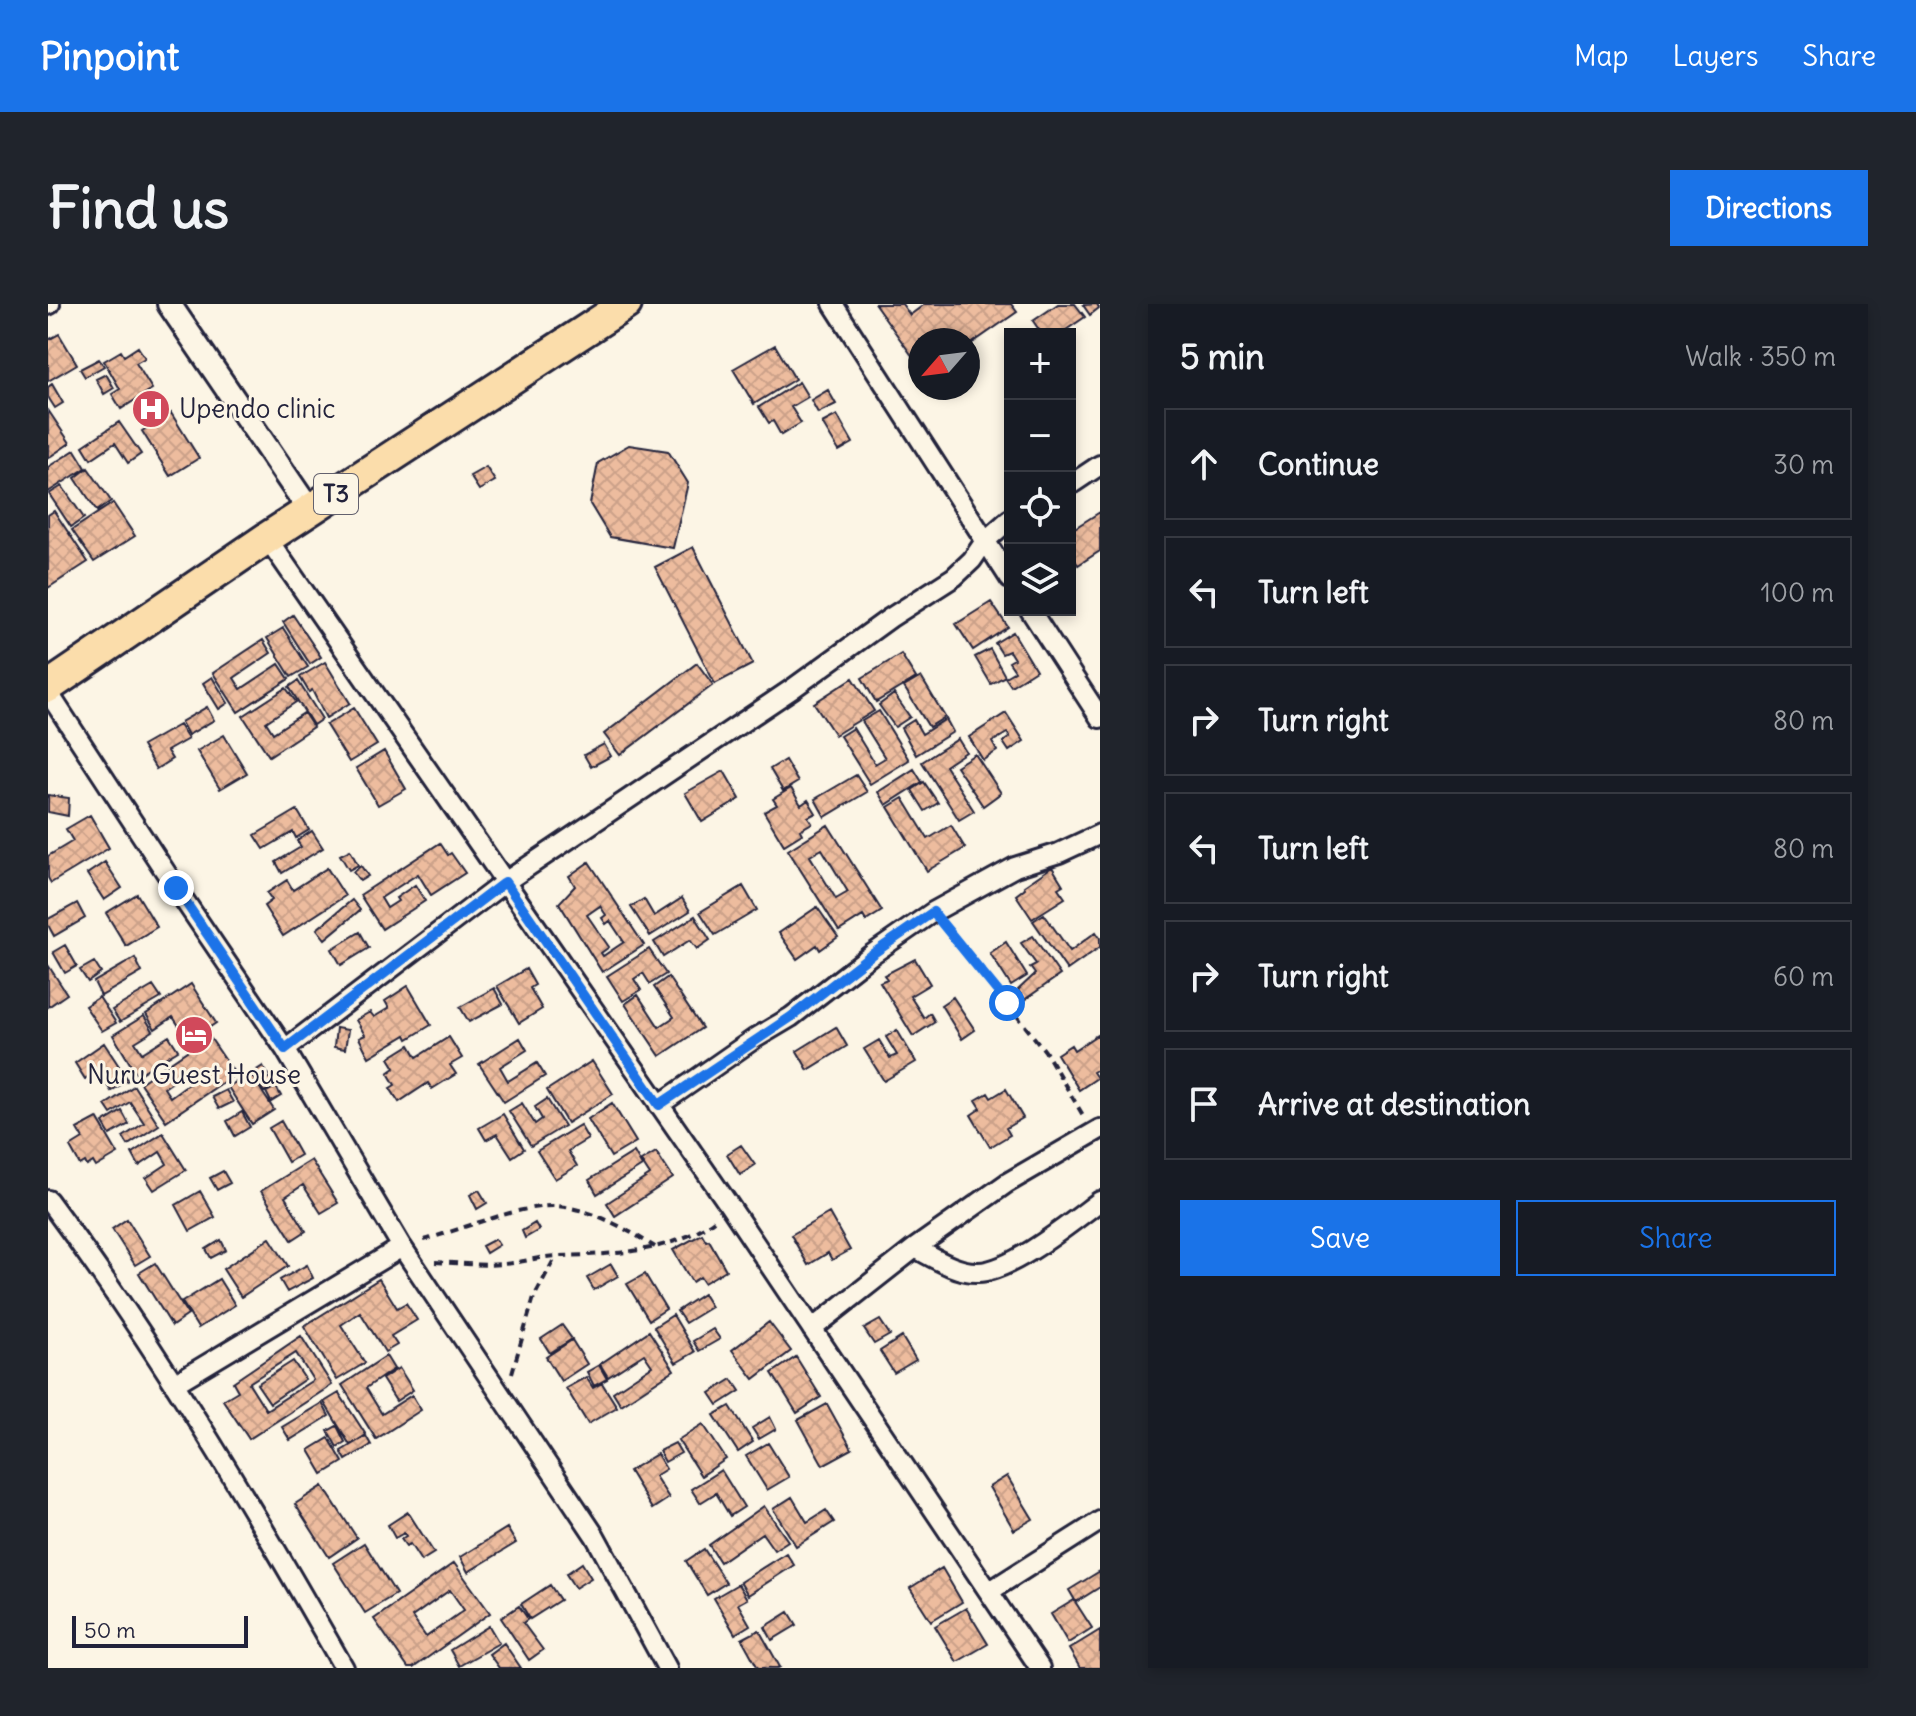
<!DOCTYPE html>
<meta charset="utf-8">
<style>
body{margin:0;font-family:Delius,sans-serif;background:#20242c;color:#f1f3f6}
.controls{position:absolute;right:24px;top:24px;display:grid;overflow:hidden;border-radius:0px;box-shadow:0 4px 12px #0003}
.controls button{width:72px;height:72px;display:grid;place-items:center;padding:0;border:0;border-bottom:2px solid #363941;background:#171b24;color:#f1f3f6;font:40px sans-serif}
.compass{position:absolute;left:860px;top:24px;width:72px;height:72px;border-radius:50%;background:#171b24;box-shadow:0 4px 12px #0003;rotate:242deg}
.scale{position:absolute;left:24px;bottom:20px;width:176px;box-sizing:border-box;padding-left:8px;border:4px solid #22223b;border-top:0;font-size:22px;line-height:28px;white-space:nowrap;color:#22223b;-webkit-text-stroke:6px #fcf5e5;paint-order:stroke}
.stop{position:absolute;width:24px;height:24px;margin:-18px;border:6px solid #1a73e8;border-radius:50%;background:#fff}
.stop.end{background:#1a73e8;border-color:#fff;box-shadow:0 2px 8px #0008}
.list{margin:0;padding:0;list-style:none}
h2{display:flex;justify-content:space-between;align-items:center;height:104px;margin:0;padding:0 32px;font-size:34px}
h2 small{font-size:26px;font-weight:400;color:#9ea1a6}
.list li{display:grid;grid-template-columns:52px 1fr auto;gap:24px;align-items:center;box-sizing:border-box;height:112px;margin:0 16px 16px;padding:0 16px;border:2px solid #363941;border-radius:0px}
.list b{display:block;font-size:30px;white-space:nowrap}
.list em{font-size:26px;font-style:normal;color:#9ea1a6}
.actions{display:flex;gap:16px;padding:24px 32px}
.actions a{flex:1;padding:18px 0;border:2px solid #1a73e8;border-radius:0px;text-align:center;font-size:28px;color:#1a73e8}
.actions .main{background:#1a73e8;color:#fff}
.icon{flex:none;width:44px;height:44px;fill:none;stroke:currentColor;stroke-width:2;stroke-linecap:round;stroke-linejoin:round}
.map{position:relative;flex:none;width:1052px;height:1364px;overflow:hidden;border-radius:0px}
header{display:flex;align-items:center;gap:48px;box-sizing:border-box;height:112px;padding:0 40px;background:#1a73e8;color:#fff}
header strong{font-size:38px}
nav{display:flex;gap:44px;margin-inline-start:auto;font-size:28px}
.intro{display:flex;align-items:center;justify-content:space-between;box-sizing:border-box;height:192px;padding:0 48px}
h1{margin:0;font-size:56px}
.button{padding:20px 36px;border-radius:0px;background:#1a73e8;color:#fff;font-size:28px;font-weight:700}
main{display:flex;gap:48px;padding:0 48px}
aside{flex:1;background:#171b24;border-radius:0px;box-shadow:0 4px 12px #0003}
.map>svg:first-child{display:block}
.building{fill:url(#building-cross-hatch);stroke:#22223b;stroke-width:2;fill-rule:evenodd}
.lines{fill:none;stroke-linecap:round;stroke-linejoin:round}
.minor-casing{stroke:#22223b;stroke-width:24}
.tertiary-casing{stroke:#22223b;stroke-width:28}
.trunk-casing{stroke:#22223b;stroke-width:36}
.path{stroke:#22223b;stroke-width:4;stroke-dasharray:8 6;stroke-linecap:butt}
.minor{stroke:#fcf5e5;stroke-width:18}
.tertiary{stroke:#fcf5e5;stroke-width:22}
.trunk{stroke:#fbddab;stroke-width:30}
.route{stroke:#1a73e8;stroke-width:10}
.labels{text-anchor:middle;stroke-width:6;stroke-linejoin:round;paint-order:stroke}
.shield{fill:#fcf5e5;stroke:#63616e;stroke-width:2}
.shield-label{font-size:24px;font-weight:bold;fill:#22223b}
.poi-label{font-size:26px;fill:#22223b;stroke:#fcf5e5;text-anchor:start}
</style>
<header>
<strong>Pinpoint</strong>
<nav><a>Map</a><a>Layers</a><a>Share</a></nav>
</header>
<div class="intro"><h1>Find us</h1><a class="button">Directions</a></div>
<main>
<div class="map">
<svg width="1052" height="1364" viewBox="0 0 1052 1364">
<defs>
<pattern id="building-cross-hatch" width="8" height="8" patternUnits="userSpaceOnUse" patternTransform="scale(2)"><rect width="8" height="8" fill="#edbc9e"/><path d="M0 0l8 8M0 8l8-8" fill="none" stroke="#cba189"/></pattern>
</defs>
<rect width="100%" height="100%" fill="#fcf5e5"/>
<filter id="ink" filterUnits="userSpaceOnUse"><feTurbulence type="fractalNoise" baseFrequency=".0125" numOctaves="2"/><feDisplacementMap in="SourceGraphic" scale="16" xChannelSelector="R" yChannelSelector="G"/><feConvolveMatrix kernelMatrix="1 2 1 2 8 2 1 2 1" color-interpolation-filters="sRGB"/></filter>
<g filter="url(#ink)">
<path class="building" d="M827 0H854L862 11 877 0H963L969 8 920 42V36H872V63Z
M1010 0H1027L1037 13 1012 30H994L985 17Z
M1049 0 1051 4 1042 11 1035 1Z
M11 30 29 60 0 77V36Z
M727 41 747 75 706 100 685 65Z
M90 43 97 54 88 59 104 85 73 105 64 90 72 85 56 57 73 47 76 52Z
M51 55 56 62 37 73 32 65Z
M58 70 66 84 56 90 48 75Z
M751 78 760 93 743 103 753 119 733 131 725 117 721 119 711 103Z
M4 80 15 99 7 104 0 93V83Z
M780 86 788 100 770 109 763 96Z
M0 106 22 139 0 154Z
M123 109 151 154 122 172 94 127Z
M789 111 805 139 791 147 774 119Z
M71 118 93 150 80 159 67 139 43 155 35 142Z
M581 141 620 147 640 179 625 244 562 233 542 200 550 159Z
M27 146 38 164 0 188V163Z
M438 163 447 177 431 186 422 172Z
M40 164 63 197 49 207 27 174Z
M14 182 36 214 23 223 1 190Z
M65 199 87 232 46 258 24 226Z
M6 207 40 258 0 284V211Z
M1052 208V247L1030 261 1022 248V227Z
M645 243 705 360 667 380 607 263Z
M943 298 960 323 925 346 908 320Z
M245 311 273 353 262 360 235 318Z
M235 324 260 363 243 373 219 334Z
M965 328 988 366 963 382 957 373 967 367 961 358 966 355 961 347 954 350 947 339Z
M215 336 223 349 186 374 193 385 231 360 241 375 190 408 165 369Z
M942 345 957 372 943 380 927 353Z
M853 350 868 374 828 398 814 374Z
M277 358 302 399 278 414 264 386 261 388 252 373Z
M649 359 665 381 572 451 556 430Z
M164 373 180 399 171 405 155 379Z
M873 373 897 413 881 423 856 383Z
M805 374 826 407 787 431 766 399Z
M250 377 274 415 265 421 241 383Z
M238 384 248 398 218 418 225 429 256 409 265 423 221 452 195 412Z
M846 390 862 413 847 423 831 401Z
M159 403 166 416 140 431 133 418Z
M306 404 329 441 301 458 278 421Z
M831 407 861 456 822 480 792 432 805 424 827 460 837 454 814 417Z
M958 409 976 437 961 447 955 438 962 433 959 429 944 438 949 447 935 456 921 433Z
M898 415 905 428 868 451 853 424 866 416 874 430Z
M131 421 140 435 119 447 124 455 108 465 94 442Z
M176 431 199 469 172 485 149 447Z
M910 435 918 448 897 462 926 507 911 516 874 458Z
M556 440 563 452 543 463 536 451Z
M336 447 358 485 330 501 308 464Z
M927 450 953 489 935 502 908 462Z
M737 456 750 478 735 487 722 465Z
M866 465 874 478 838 501 830 488Z
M676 467 692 495 654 518 637 489Z
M808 471 819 488 777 513 767 495Z
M876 478 890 499 877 507 864 486Z
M743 484 753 501 760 496 768 509 760 513 764 519 752 526 754 530 736 541 716 508 729 501 725 495Z
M0 491 21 494 20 512 0 508Z
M855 494 880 535 903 521 917 544 879 567 840 503Z
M249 506 261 526 248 534 245 528 216 545 207 531Z
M42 511 61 544 3 579 0 574V552L25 537 18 525Z
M780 521 834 607 818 617 815 612 791 627 740 546ZM774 545 800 588 788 595 762 552Z
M264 527 275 544 234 569 228 558 253 543 249 537Z
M392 539 400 551 403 549 417 569 383 591 370 570 333 594 339 604 350 597 348 594 367 581 377 597 334 625 312 591Z
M302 546 310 561 301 566 292 551Z
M57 558 74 584 56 596 39 570Z
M541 558 596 641 554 668 511 599 527 582 521 572ZM552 602 558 611 554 614 558 620 562 617 576 638 555 652 553 649 561 643 539 611Z
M313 562 320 572 312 577 305 568Z
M1004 563 1015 581 1010 584 1017 594 984 615 968 591 977 584 976 582Z
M279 564 297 592 235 632 216 602 224 596 219 589 239 576 245 586Z
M695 582 709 606 667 631 652 608Z
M89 590 109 623 78 642 58 609Z
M634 594 642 607 602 632 583 603 596 595 606 612Z
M304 596 312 606 277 635 269 625Z
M29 599 37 614 6 632 0 621V615Z
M769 603 790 633 772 646 769 641 749 655 731 629Z
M996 610 1022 647 1048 628 1052 634V643L1019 666 985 617Z
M647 612 662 636 649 645 642 636 615 653 606 638Z
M312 628 321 644 293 661 284 645Z
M985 632 1012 671 976 696 970 686 987 670 982 663 988 660 973 639Z
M958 638 979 672 963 682 942 649Z
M17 641 29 662 17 669 5 648Z
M601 645 618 670 602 680 595 669 586 675 593 686 575 697 559 672Z
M87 654 94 668 53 692 46 678Z
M867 655 882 680 862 692 876 714 882 709 887 718 865 732 832 678 839 675 836 671Z
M46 658 53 669 40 678 32 666Z
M0 661 19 690 0 703Z
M478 665 487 681 482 684 494 705 471 719 449 682Z
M620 673 654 724 612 752 577 700 590 691 611 723 626 713 606 683Z
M143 680 168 719 141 737 125 713 107 725 98 710Z
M105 682 113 694 72 718 64 706Z
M360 682 383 721 360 735 358 731 321 753 311 734 317 731 308 716 322 708 326 713 341 704 337 697Z
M446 684 455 700 421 718 412 703Z
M51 693 68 719 54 727 37 702Z
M905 693 927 726 914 735 893 701Z
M96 712 105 727 87 738 94 749 121 732 130 746 89 771 65 731Z
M788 723 799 742 760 766 749 747Z
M288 724 300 726 297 745 286 743Z
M849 726 868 758 836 777 816 745 831 736 842 754 849 751 838 733Z
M1049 731 1052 736V764L1045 768 1049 774 1031 786 1009 750 1023 741 1026 746Z
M161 732 187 770 118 817 92 779ZM146 763 152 771 122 793 116 784Z
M401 733 414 754 402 761 408 770 384 785 380 779 351 798 342 784 347 781 340 769 347 764 341 754 362 741 369 753Z
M472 734 479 746 452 763 460 777 489 759 497 772 456 798 431 760Z
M56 739 80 776 63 787 49 766 37 775 27 759Z
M544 757 565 790 519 819 499 786Z
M215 762 220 771 209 778 204 769Z
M202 769 226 806 204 820 180 783Z
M222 773 227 782 216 788 211 780Z
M86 782 111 821 80 841 75 833 96 819 82 798 63 810 57 801Z
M228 783 233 792 223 798 218 788Z
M958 785 975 814 958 824 962 831 942 843 923 811 933 804 928 796 940 789 943 794Z
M178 786 185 798 171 805 164 793Z
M499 795 516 822 483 842 461 807 474 799 487 820 494 815 487 803Z
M564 799 588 838 563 853 540 815Z
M74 807 81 820 62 831 55 819Z
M194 808 202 823 187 832 179 817Z
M455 810 476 845 464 853 449 830 438 836 431 824Z
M49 814 70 850 48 863 45 858 39 862 37 858 32 861 22 843 35 835 29 825Z
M233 817 252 851 240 858 221 824Z
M532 821 540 835 520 847 529 862 507 875 489 847Z
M115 829 138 866 106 886 98 874 119 860 112 848 91 862 84 849Z
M693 841 707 861 692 871 679 850Z
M586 848 594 862 549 890 541 876Z
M608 848 625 874 567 912 559 899 602 871 593 857Z
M263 856 290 899 273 909 255 881 237 893 258 927 244 936 213 887Z
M175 867 182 879 169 886 162 874Z
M431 886 439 899 429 905 422 891Z
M152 887 167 913 142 927 128 901Z
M781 909 802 946 784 956 780 949 760 961 743 931Z
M79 915 102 952 87 961 64 925Z
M487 919 491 926 477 934 474 927Z
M654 930 658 937 661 936 678 966 656 979 652 973 644 978 625 946Z
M222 934 240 962 193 993 175 965Z
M447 935 451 941 438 949 434 942Z
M173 936 178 946 163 954 158 945Z
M107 959 140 1011 124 1022 91 969Z
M563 960 570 972 546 986 539 974Z
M259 961 265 974 239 988 232 976Z
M597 970 618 1005 601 1016 579 980Z
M171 975 187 1001 150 1024 134 998Z
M331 975 349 1004 358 999 369 1016 343 1032 349 1041 337 1048 312 1008 293 1021 317 1059 289 1076 256 1022Z
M655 990 663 1003 637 1019 629 1007Z
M625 1011 647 1048 628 1059 606 1023Z
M832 1016 842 1031 826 1040 816 1025Z
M721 1018 743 1047 706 1075 684 1046Z
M514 1021 524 1035 502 1049 493 1035Z
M665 1025 672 1035 651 1047 645 1037Z
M601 1027 626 1066 573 1101 565 1088 604 1062 596 1050 560 1073 552 1060Z
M253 1032 284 1081 201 1135 175 1096 190 1087 185 1078ZM248 1049 265 1076 218 1106 201 1079Z
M854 1033 868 1056 846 1069 832 1047Z
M524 1036 539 1060 513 1077 498 1053Z
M338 1052 346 1065 318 1084 334 1110 364 1091 373 1106 328 1135 294 1081Z
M748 1053 773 1093 749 1109 724 1069Z
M245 1057 257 1075 222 1099 209 1080Z
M551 1061 559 1075 546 1082 539 1068Z
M351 1064 365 1086 348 1097 334 1075Z
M538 1073 545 1084 554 1079 569 1103 540 1120 518 1084Z
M684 1075 692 1087 670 1101 662 1089Z
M291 1089 318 1131 302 1141 276 1098Z
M274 1099 281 1112 242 1136 234 1123Z
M779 1100 804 1145 775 1161 750 1116Z
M682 1102 705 1138 690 1148 666 1111Z
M722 1113 728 1125 711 1135 704 1124Z
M655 1120 678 1155 653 1172 630 1136Z
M289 1122 297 1138 289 1143 280 1127Z
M318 1132 323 1141 298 1156 293 1147Z
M281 1134 295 1158 275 1170 261 1146Z
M627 1139 633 1149 617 1158 611 1147Z
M720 1139 741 1173 719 1186 698 1152Z
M609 1150 618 1165 607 1172 621 1194 604 1205 581 1167Z
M673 1166 696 1203 682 1212 668 1189 652 1199 643 1185Z
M959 1172 985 1215 966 1226 941 1183Z
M275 1182 309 1234 281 1253 247 1200Z
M744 1193 759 1218 778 1206 786 1218 748 1242 725 1205Z
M716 1202 740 1237 726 1246 714 1229 672 1258 661 1241Z
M360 1208 386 1249 373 1257 362 1240 358 1242 353 1235 358 1232 356 1229 347 1234 340 1221Z
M459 1224 468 1239 420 1268 412 1253Z
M316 1239 348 1290 317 1309 285 1259Z
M656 1245 678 1279 659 1291 638 1257Z
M738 1249 746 1261 700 1291 692 1278Z
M406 1259 442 1309 365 1364H360L326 1315ZM402 1286 416 1306 378 1333 364 1313Z
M534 1259 543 1274 527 1284 518 1270Z
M894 1264 914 1298 883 1317 862 1284Z
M1052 1267V1283L1028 1298 1021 1286Z
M690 1280 699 1295 690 1300 702 1321 687 1330 666 1294Z
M502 1281 512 1296 482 1315 473 1300Z
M1026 1296 1044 1324 1020 1339 1003 1310Z
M471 1302 480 1315 475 1319 495 1346 481 1356 453 1314Z
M918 1304 940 1340 909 1358 887 1322Z
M741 1308 749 1321 724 1336 717 1323Z
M441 1322 451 1339 411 1362 402 1346Z
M711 1326 732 1363 730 1364H710L694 1335Z
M1052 1326V1364H1032L1021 1345Z
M456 1339 473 1364H451L441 1350Z"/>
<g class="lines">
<defs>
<path id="minor" d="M785 0 962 275
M0 1 2 0
M1022 181 1052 161
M219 234 681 901 992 1364
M982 306 1052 414
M0 388 128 584 237 745 354 943 547 1232 619 1364
M237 745 457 578 744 385 842 314 906 273 924 256 937 237 962 215
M611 801 706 735 743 713 823 651 885 608 967 563 1011 549 1052 530
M0 896C110 1044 205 1204 296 1364
M867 944C886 954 909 969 930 968 963 968 1025 917 1052 897
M764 1025 867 944 959 879 1052 825
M126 1080 354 943
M942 1287 1052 1217"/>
<path id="tertiary" d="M121 0 262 207"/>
<path id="trunk" d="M0 383 219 234 578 0"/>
</defs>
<use href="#minor" class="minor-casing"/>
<use href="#tertiary" class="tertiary-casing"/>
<use href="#trunk" class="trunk-casing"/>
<path class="path" d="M898 623 997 747 1036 813
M376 936C411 926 475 900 509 902 545 905 578 925 607 943
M387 958C410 959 432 962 455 960 474 959 492 952 511 952 564 950 622 950 666 916
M464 1069 486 993 508 952"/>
<use href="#minor" class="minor"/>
<use href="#tertiary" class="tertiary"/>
<use href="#trunk" class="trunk"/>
</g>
</g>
<g class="lines" filter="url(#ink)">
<path class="route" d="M128 584 237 745 457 578 611 801 743 713 823 651 885 608 959 699"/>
</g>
<defs>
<symbol id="hospital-disc" viewBox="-11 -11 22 22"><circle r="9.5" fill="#d1495b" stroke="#fcf5e5"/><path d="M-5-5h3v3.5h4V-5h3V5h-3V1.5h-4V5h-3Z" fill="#fff"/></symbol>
<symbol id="hotel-disc" viewBox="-11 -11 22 22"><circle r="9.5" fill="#d1495b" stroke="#fcf5e5"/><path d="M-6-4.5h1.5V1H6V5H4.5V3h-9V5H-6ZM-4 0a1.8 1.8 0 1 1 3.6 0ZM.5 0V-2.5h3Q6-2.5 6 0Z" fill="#fff"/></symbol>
</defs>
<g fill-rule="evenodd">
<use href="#hospital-disc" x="81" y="83" width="44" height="44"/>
<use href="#hotel-disc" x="124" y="709" width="44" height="44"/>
</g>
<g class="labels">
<rect class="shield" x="266" y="170" width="44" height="40" rx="6"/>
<g class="shield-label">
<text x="288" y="198">T3</text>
</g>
<g class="poi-label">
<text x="131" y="114">Upendo clinic</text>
<text x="146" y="780" text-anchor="middle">Nuru Guest House</text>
</g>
</g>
</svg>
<div class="controls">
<button>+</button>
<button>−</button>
<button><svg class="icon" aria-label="locate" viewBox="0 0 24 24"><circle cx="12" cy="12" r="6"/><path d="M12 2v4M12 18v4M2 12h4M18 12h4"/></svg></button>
<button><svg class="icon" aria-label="layers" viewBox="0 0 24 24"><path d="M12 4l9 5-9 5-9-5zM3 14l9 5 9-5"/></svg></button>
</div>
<svg class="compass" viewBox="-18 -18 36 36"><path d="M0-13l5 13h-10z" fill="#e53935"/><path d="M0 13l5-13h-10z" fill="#9ea1a6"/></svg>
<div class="scale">50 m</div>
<div class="stop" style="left:959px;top:699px"></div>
<div class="stop end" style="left:128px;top:584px"></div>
</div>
<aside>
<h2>5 min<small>Walk · 350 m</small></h2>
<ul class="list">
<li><svg class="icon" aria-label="ahead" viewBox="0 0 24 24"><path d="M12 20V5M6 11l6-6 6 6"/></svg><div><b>Continue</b></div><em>30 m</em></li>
<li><svg class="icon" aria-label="left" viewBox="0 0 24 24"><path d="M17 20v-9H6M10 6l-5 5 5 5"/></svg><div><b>Turn left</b></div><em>100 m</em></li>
<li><svg class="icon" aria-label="right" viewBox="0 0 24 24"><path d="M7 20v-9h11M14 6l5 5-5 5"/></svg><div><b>Turn right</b></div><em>80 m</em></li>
<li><svg class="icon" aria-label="left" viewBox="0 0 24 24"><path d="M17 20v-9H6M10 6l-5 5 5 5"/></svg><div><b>Turn left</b></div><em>80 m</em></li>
<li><svg class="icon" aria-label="right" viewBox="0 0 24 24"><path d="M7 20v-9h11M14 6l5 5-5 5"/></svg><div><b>Turn right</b></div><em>60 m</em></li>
<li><svg class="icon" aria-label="arrive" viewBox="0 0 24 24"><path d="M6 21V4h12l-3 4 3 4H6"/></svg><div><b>Arrive at destination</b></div></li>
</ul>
<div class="actions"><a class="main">Save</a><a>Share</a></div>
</aside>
</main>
